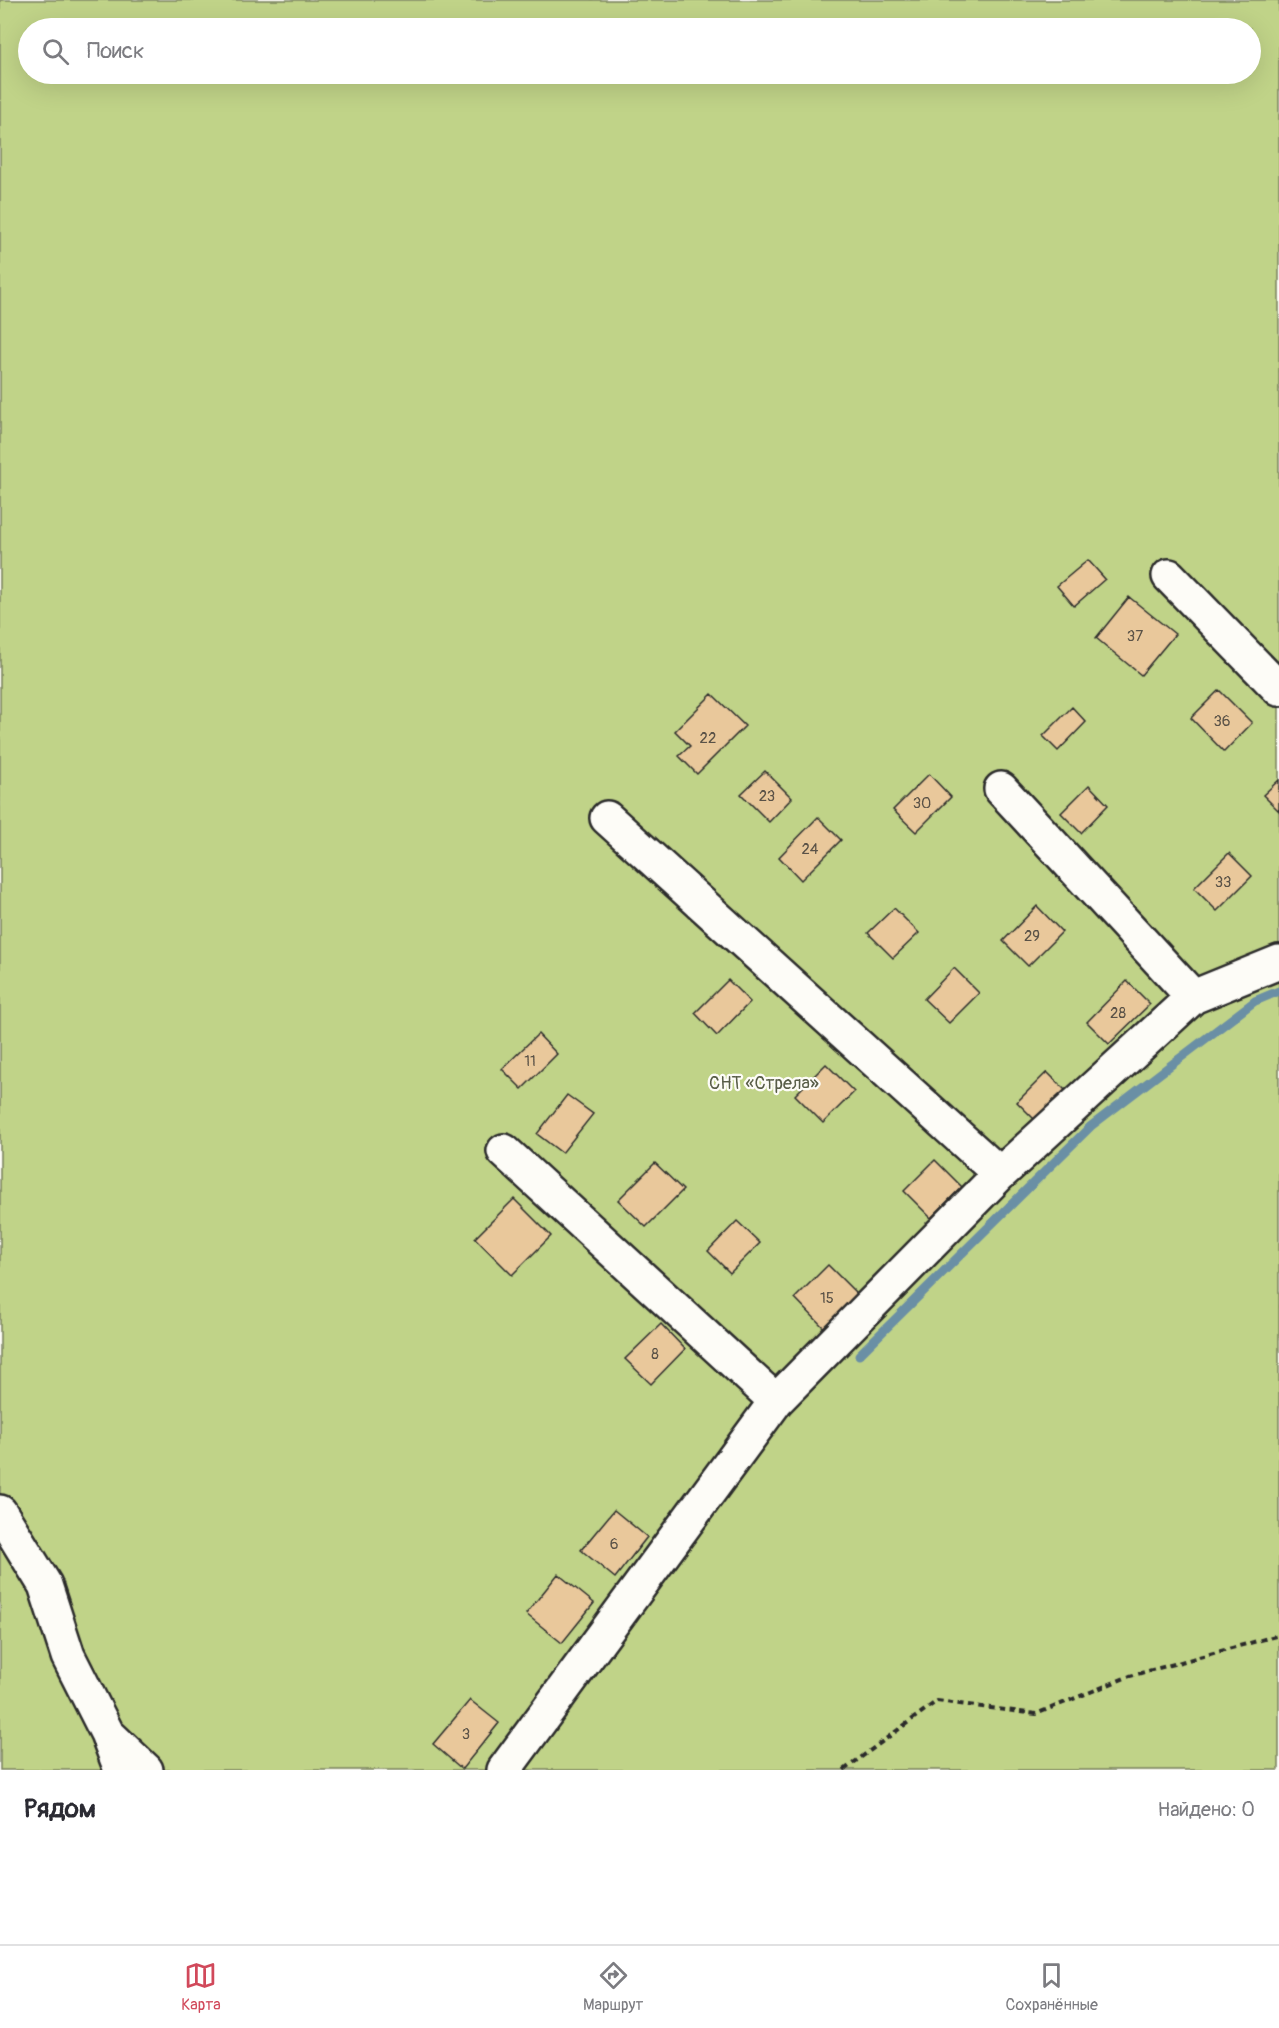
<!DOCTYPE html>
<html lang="ru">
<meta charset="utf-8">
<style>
body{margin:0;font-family:Pangolin,sans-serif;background:#f7f7f7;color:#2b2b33}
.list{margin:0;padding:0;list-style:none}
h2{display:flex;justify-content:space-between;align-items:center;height:78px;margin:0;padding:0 24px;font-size:26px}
h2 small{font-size:20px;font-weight:400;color:#7c7c81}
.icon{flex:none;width:33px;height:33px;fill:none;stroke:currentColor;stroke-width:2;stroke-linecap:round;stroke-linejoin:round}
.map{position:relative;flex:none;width:1279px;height:1770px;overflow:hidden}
.search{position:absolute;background:#fff;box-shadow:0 6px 24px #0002;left:18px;right:18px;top:18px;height:66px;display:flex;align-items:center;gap:15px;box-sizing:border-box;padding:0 21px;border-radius:33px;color:#7c7c81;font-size:22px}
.sheet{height:174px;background:#fff}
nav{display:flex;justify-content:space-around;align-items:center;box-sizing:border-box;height:84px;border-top:2px solid #e1e1e2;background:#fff;font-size:16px;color:#7c7c81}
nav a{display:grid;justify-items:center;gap:3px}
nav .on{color:#d1495b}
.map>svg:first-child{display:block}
.green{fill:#c0d388;stroke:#767f5a;stroke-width:1.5;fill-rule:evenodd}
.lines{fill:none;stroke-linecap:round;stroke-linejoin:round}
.stream{stroke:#6b8fa5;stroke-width:9}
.building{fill:#e9c89b;stroke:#2b2b2b;stroke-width:1.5}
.minor-casing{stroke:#2b2b2b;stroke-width:38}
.path{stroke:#2b2b2b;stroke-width:4;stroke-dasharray:6 4.5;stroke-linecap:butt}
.minor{stroke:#fdfcf7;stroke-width:33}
.labels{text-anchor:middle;stroke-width:4.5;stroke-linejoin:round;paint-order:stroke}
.number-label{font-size:15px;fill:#5a5247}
.park-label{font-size:18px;fill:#585d47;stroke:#fdfcf7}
</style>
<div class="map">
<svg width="1279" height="1770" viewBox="0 0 1279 1770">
<rect width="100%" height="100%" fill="#fdfcf7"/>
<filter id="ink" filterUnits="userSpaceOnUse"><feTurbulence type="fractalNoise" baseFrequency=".0167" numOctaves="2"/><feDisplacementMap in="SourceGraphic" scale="12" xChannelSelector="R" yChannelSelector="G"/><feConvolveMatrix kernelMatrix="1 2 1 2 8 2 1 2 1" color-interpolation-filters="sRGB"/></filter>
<g filter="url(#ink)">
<path class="green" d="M0 0H1279V1770H0ZM28 28H1250V74H28Z"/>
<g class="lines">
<path class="stream" d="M859 1355 1091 1126 1255 1001 1279 991"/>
</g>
<path class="building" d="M1088 560 1105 579 1074 606 1057 586Z
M1129 597 1175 634 1141 675 1096 638Z
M1219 690 1252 723 1224 752 1191 718Z
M712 694 745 726 697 774 679 756 690 746 675 731Z
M1072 707 1086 722 1058 751 1043 736Z
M765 771 792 798 769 822 741 794Z
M929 774 951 797 916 832 893 810Z
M1279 780V811L1263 795Z
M1089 785 1108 805 1081 833 1061 813Z
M818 817 841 840 801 880 779 857Z
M1229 853 1252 876 1217 911 1194 888Z
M1037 906 1062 932 1028 966 1003 941Z
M894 908 919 933 893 958 868 933Z
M954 968 979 993 949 1023 924 999Z
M728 980 750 1002 717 1036 695 1013Z
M1127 981 1150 1004 1109 1044 1087 1022Z
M538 1034 557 1054 522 1089 502 1069Z
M826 1064 854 1092 823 1123 795 1095Z
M1047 1072 1067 1092 1037 1122 1017 1102Z
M567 1095 593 1114 562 1153 537 1134Z
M935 1160 962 1187 931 1218 904 1191Z
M655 1163 683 1190 646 1227 618 1200Z
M514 1199 551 1236 512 1275 475 1238Z
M737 1221 760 1243 730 1273 708 1251Z
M828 1265 860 1297 826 1330 795 1298Z
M661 1324 685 1349 651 1384 625 1359Z
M614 1510 647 1537 615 1578 581 1550Z
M558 1574 594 1603 562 1643 526 1614Z
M470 1700 499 1723 462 1769 433 1744Z"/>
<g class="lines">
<defs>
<path id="minor" d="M1169 576 1279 689
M1001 789 1193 997
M607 818 1000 1174
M504 1151 776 1401
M0 1512 45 1585 68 1656 107 1733 121 1770
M110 1736 146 1770
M504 1770 776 1401 1000 1174 1193 997 1279 962"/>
</defs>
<use href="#minor" class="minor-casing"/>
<path class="path" d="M844 1770 937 1701 1036 1714 1130 1676 1279 1635"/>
<use href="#minor" class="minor"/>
</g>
</g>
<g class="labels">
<g class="number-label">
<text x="1135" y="641">37</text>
<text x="1222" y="726">36</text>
<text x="708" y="743">22</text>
<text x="767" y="801">23</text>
<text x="922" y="808">30</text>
<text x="810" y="854">24</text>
<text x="1223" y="887">33</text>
<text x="1032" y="941">29</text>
<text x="1118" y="1018">28</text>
<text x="530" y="1066">11</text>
<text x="827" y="1303">15</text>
<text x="655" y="1359">8</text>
<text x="614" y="1549">6</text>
<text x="466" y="1739">3</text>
</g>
<g class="park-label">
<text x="764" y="1089">СНТ «Стрела»</text>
</g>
</g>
</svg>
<div class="search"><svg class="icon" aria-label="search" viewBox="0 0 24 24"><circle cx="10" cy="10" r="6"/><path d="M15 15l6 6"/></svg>Поиск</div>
</div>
<section class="sheet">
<h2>Рядом<small>Найдено: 0</small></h2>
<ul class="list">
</ul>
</section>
<nav>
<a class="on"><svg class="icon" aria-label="map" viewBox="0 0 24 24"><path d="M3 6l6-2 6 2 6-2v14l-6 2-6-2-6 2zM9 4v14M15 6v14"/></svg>Карта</a>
<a><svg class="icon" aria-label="directions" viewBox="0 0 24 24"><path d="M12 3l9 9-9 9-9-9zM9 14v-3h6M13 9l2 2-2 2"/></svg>Маршрут</a>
<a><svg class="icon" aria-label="saved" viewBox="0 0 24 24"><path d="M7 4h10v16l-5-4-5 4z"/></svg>Сохранённые</a>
</nav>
